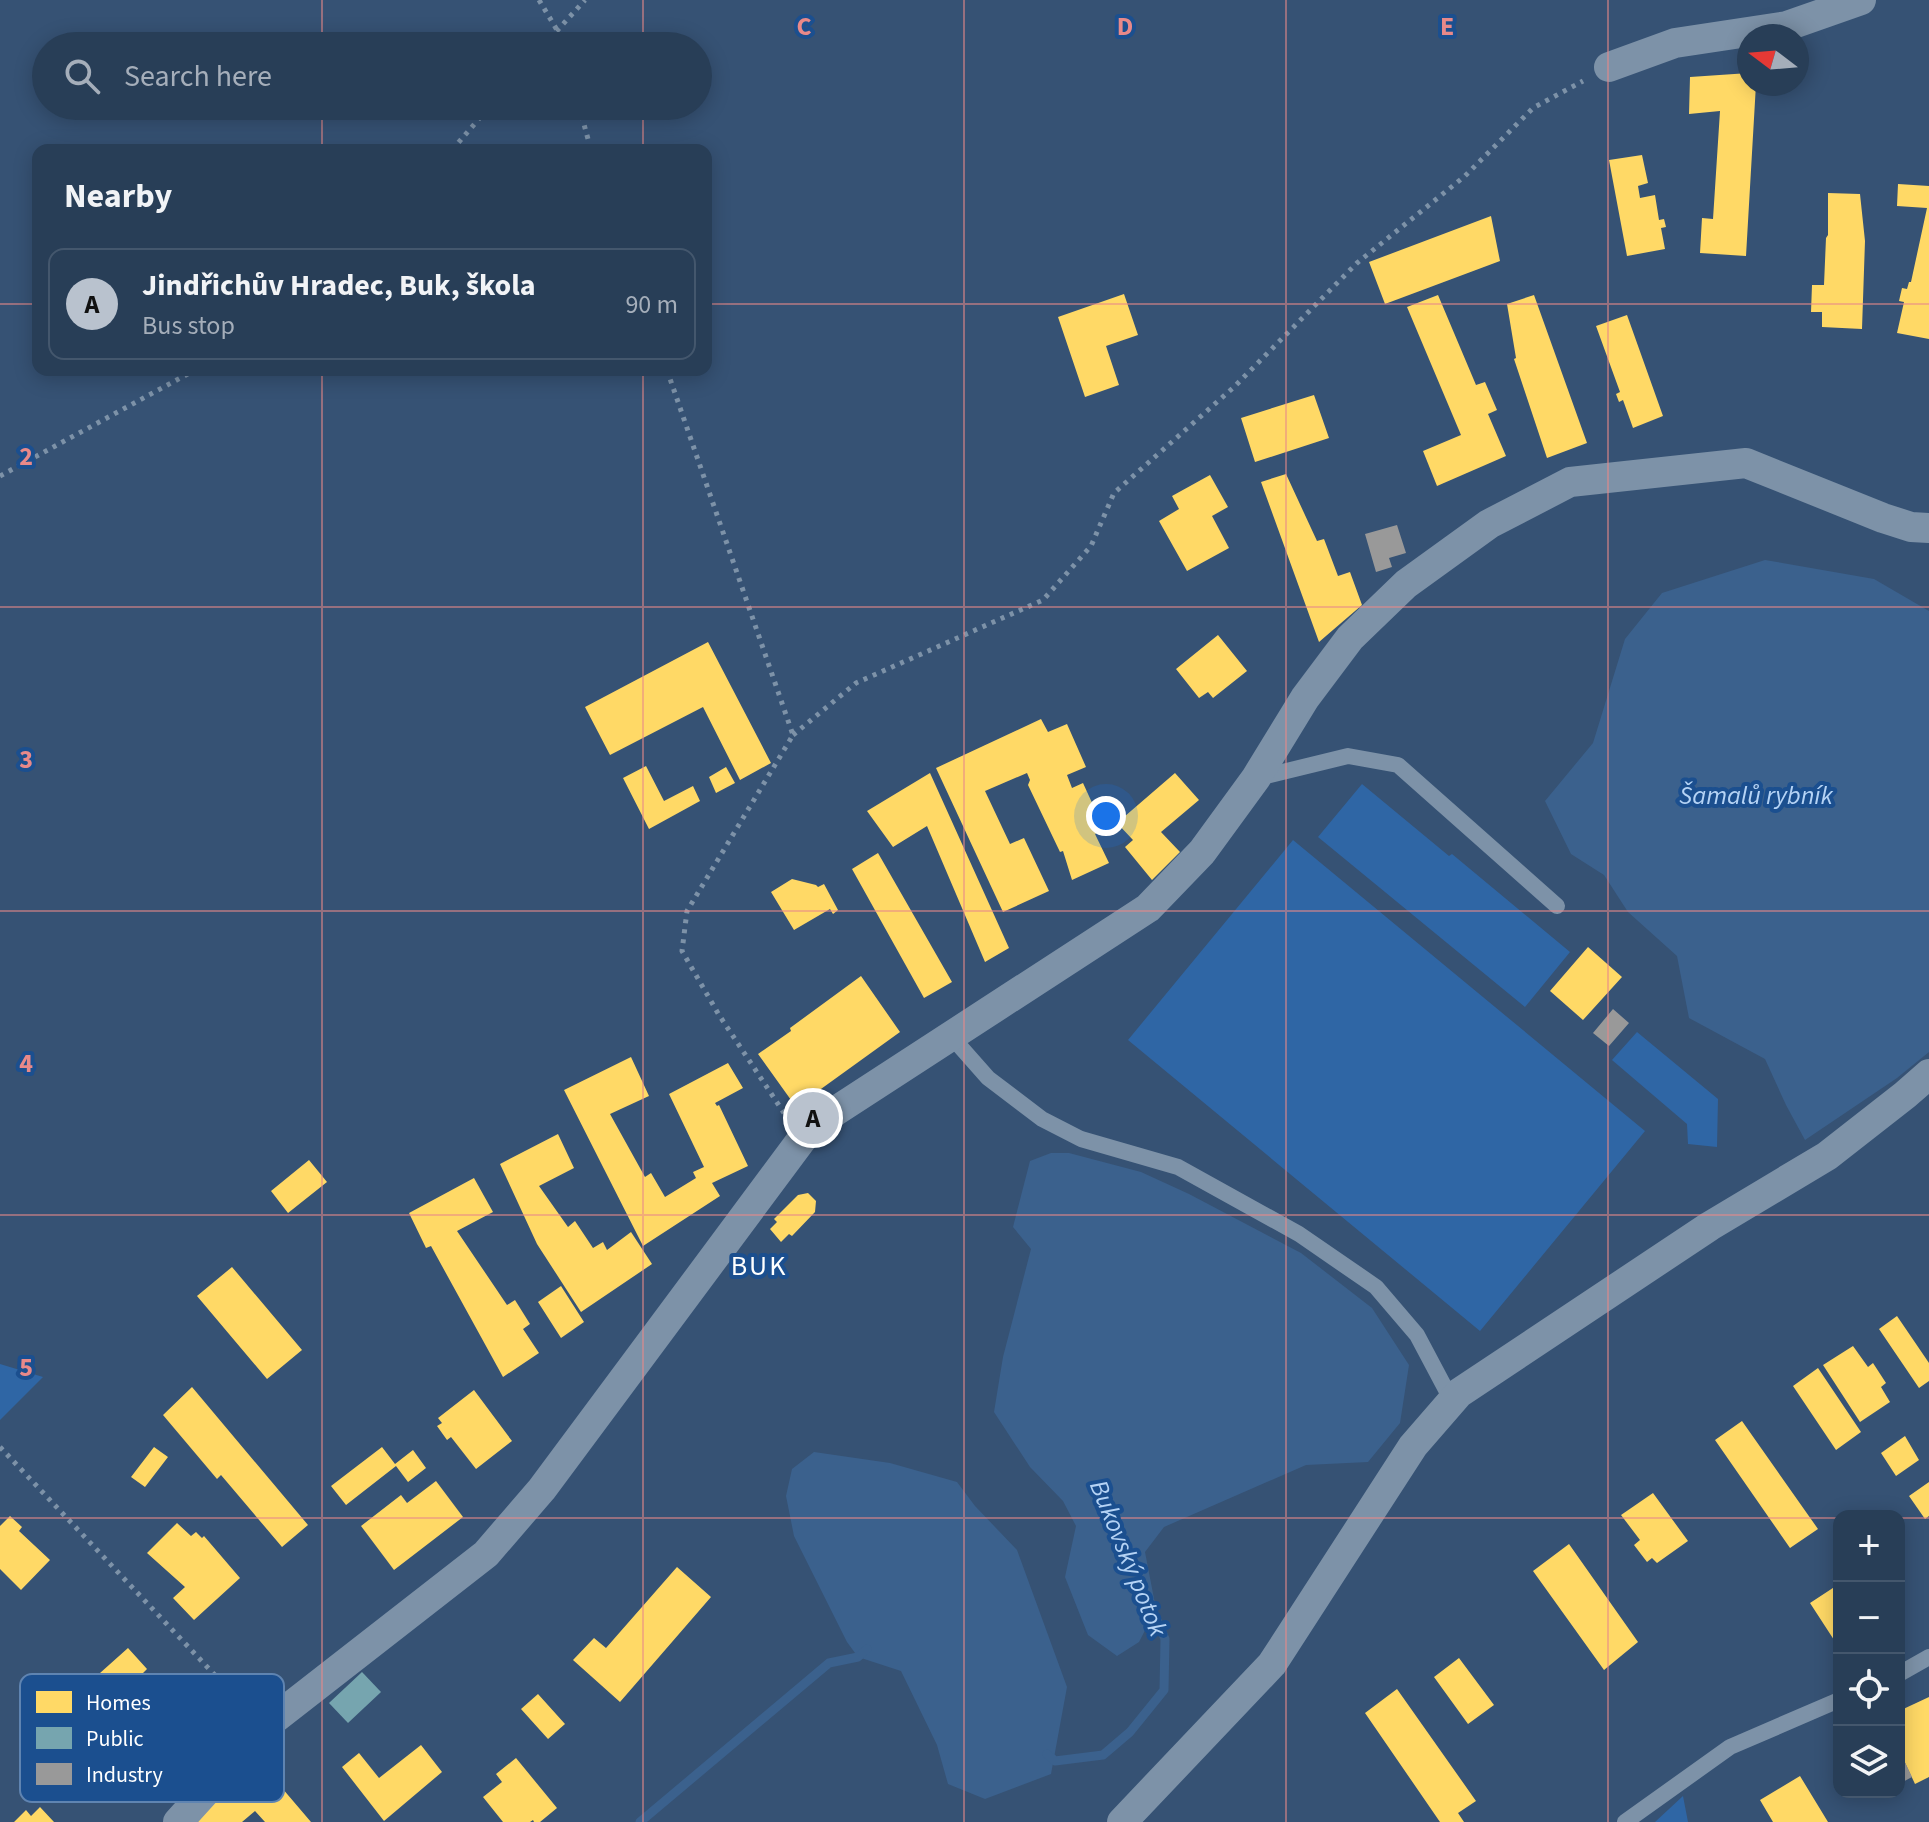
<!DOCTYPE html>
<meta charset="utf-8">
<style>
body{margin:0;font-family:"Source Sans 3",sans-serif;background:#30455d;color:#f1f3f6}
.controls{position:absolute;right:24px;bottom:24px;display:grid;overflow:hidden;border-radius:16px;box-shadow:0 4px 20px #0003}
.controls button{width:72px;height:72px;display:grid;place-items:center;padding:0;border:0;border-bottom:2px solid #44576d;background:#283e57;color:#f1f3f6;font:40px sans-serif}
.compass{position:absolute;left:1737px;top:24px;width:72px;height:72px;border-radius:50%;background:#283e57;box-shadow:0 4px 20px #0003;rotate:286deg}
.you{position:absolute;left:1106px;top:816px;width:28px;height:28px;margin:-20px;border:6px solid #fff;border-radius:50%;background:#1a73e8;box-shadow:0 0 0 12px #1a73e833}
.badge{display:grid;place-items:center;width:52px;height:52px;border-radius:50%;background:#b9c2ce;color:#111;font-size:26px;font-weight:700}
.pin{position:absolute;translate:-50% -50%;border:4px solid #fff;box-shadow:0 2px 8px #0006}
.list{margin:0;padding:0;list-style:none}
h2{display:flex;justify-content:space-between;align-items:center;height:104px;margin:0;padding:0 32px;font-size:34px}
h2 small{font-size:26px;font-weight:400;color:#a5aeba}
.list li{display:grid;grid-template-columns:52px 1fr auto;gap:24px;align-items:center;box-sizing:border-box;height:112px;margin:0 16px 16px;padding:0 16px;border:2px solid #44576d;border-radius:16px}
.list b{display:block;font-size:30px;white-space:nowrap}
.list p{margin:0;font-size:26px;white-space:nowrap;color:#a5aeba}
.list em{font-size:26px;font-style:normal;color:#a5aeba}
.icon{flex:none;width:44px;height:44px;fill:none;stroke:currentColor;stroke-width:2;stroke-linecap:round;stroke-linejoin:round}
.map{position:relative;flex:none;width:1929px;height:1822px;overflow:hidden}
.search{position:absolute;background:#283e57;box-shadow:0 4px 20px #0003;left:32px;top:32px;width:680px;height:88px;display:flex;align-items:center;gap:20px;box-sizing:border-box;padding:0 28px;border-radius:44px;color:#a5aeba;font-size:30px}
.panel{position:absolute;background:#283e57;box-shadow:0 4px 20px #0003;left:32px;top:144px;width:680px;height:232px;border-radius:16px}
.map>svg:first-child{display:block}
.green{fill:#2f66a5}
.water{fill:#3b618d}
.homes{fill:#ffd966}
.public{fill:#76a5af}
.industry{fill:#999}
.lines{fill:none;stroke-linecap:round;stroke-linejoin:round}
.stream{stroke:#3b618d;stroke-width:9}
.path{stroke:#7d92a8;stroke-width:5;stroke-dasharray:4 6;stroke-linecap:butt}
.service{stroke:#7d92a8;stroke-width:16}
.minor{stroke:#7d92a8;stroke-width:30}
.grid{fill:none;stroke:#e88989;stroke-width:2;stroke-opacity:0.55}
.labels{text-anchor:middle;stroke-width:8;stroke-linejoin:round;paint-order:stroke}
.water-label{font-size:26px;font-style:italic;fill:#b5d3f5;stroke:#1b4f8f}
.quarter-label{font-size:28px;letter-spacing:2px;fill:#fff;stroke:#1b4f8f}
.key{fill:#1b4f8f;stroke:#5f84b1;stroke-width:2}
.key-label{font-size:22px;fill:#fff}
.grid-label{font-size:26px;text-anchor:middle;font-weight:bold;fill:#e88989;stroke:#1b4f8f;stroke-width:8;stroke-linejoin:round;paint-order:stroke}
</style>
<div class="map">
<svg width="1929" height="1822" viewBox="0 0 1929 1822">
<rect width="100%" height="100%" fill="#365274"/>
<path class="green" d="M1362 784 1449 856 1452 854 1570 952 1525 1007 1318 837Z
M1293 840 1645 1131 1480 1331 1128 1040Z
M1637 1032 1718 1099 1717 1147 1688 1144 1687 1124 1612 1060Z
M0 1364 43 1377 0 1420Z
M1683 1796 1688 1822H1655Z"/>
<path class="water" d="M1765 560 1874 579 1929 611V1052L1897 1078 1805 1140 1786 1105 1765 1059 1689 1018 1677 956 1628 912 1604 875 1571 854 1545 801 1593 743 1625 639 1662 593Z
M1051 1153H1069L1141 1172 1189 1194 1301 1253 1372 1308 1409 1365 1400 1423 1368 1462 1306 1465 1164 1527 1145 1552 1156 1609 1139 1642 1117 1656 1088 1635 1065 1577 1076 1526 1063 1501 1030 1467 994 1412 1003 1357 1031 1249 1013 1227 1030 1161Z
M814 1452 890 1463 957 1482 975 1506 1017 1550 1067 1687 1051 1774 985 1799 948 1784 937 1745 901 1671 858 1657 847 1642 794 1536 786 1496 792 1469Z"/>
<path class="homes" d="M1749 73V84H1756L1746 256 1700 253 1702 218 1713 219 1720 111 1689 114 1690 77Z
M1642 155 1648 183 1638 186 1640 198 1655 195 1659 220 1664 219 1666 227 1661 228 1665 249 1627 256 1609 160Z
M1898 184 1929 186V339L1897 333 1904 302 1899 301 1902 288 1907 289 1909 282H1911L1927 208 1897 206Z
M1828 193 1860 194 1865 241 1862 329 1822 327V312H1811L1812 285H1824L1826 238 1828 235Z
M1491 216 1500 261 1385 304 1369 262Z
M1124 294 1138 335 1106 346 1119 385 1085 397 1058 317Z
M1438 295 1476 385 1485 382 1497 410 1488 414 1506 456 1437 486 1423 451 1461 435 1407 307Z
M1534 295 1587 443 1547 458 1514 359 1516 358 1507 304Z
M1627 315 1663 416 1633 428 1623 400 1619 402 1616 394 1620 392 1596 326Z
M1314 395 1329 438 1255 462 1241 418Z
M1286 474 1317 541 1324 539 1338 576 1350 572 1362 605 1319 642 1261 482Z
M1210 475 1228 507 1212 516 1229 548 1187 571 1159 521 1179 509 1172 496Z
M1218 635 1247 671 1213 698 1208 692 1199 698 1176 669Z
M708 642 771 763 740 780 703 707 610 755 585 707Z
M1041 719 1048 732 1067 724 1086 767 1067 775 1072 788 1083 783 1104 829 1095 834 1109 863 1072 880 1063 851 1060 852 1028 785 1030 780 1027 773 985 791 1010 844 1024 838 1049 891 1003 912 936 768Z
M646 766 664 801 693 786 700 801 649 829 623 778Z
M726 767 735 783 716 793 709 777Z
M930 773 1009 948 985 962 927 826 893 847 867 811Z
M1175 773 1199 800 1161 832 1180 852 1152 880 1125 847 1133 840 1117 823Z
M878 853 952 982 924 998 852 869Z
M792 879 816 885 818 887 824 884 838 910 833 914 830 909 794 930 771 892Z
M1588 947 1622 977 1583 1020 1550 991Z
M861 976 900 1032 796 1107 758 1054 791 1031 790 1028Z
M631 1057 649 1096 610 1114 645 1177 651 1173 665 1197 696 1178 693 1172 704 1167 669 1094 728 1063 743 1088 715 1103 717 1106 719 1105 748 1166 712 1183 720 1196 643 1246 564 1090Z
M558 1134 574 1168 539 1186 568 1227 575 1221 593 1248 603 1242 607 1250 631 1232 652 1264 581 1312 537 1244 500 1164Z
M309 1160 327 1182 288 1213 271 1191Z
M474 1178 493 1212 457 1231 507 1305 515 1300 530 1324 523 1329 539 1353 503 1377 431 1246 426 1248 409 1213Z
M808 1193 816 1201 815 1212 792 1236 789 1234 781 1242 770 1229 777 1222 774 1219 798 1195Z
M232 1267 302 1350 267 1379 197 1296Z
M561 1286 584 1322 561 1338 538 1302Z
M1897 1316 1929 1363V1381L1919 1388 1879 1329Z
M1853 1346 1868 1367 1873 1363 1886 1383 1881 1387 1890 1402 1860 1422 1823 1365Z
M1818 1368 1861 1432 1836 1450 1793 1386Z
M192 1387 308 1525 282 1547 221 1475 217 1479 163 1415Z
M474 1390 512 1441 476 1469 451 1437 447 1440 437 1426 442 1423 438 1418Z
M1742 1421 1818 1529 1790 1548 1715 1440Z
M1905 1436 1919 1460 1896 1476 1881 1453Z
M154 1447 168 1457 145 1487 131 1477Z
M382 1447 395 1464 413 1450 426 1468 408 1482 396 1466 346 1505 331 1486Z
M436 1481 463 1517 394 1570 361 1526 401 1495 407 1503Z
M1929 1482V1516L1925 1519 1909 1496Z
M1653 1493 1688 1541 1657 1563 1652 1558 1647 1562 1634 1545 1640 1540 1621 1515Z
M10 1516 22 1527 19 1531 50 1560 21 1590 0 1569V1526Z
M177 1523 191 1536 196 1532 202 1538 204 1536 240 1578 194 1620 173 1598 185 1587 147 1553Z
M1569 1544 1638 1642 1604 1670 1533 1571Z
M677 1567 711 1597 620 1702 573 1660 594 1638 606 1648Z
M1839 1584V1641L1836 1643 1810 1603Z
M128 1648 147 1669 135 1681 141 1688 122 1705 116 1698 94 1717 98 1722 75 1741 53 1715Z
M1459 1658 1494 1705 1468 1724 1434 1677Z
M1397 1689 1476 1801 1458 1813 1464 1822H1440L1365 1713Z
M538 1694 565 1724 548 1739 521 1709Z
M1929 1697V1777L1915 1784 1899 1750V1711Z
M421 1745 442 1772 384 1821 342 1767 359 1753 379 1778Z
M516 1758 557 1808 540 1822H534L533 1820 530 1822H503L483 1797 502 1782 496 1774Z
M259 1761 311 1822H265L255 1811 242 1822H189Z
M1800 1776 1828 1822H1773L1760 1800Z
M40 1807 54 1822H14L26 1810 31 1816Z"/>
<path class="public" d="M362 1672 381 1692 348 1723 329 1703Z"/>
<path class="industry" d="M1397 525 1406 553 1389 558 1392 567 1376 572 1365 534Z
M1613 1009 1629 1023 1609 1046 1593 1033Z
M1899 1750 1912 1777 1899 1784Z"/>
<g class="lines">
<path class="stream" d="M1047 1754 1055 1761 1103 1755 1130 1732 1164 1690 1165 1639 1150 1604
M640 1822 829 1663 858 1657 867 1649"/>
<path class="path" d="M539 0 557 30 561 46
M543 46 585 0
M579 106 591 150
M452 150 490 106
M667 370 793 735 687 911 682 951 719 1015 784 1113
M0 476 195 370
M793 735 856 683 1043 600 1091 546 1114 493 1234 387 1357 263 1465 176 1533 108 1583 81
M0 1447 244 1706"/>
<path class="service" d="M1258 778 1348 756 1398 765 1557 906
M950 1035 988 1078 1042 1119 1081 1139 1178 1167 1299 1234 1376 1287 1417 1335 1452 1401
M1899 1674 1929 1657
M1625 1822 1730 1747 1839 1700"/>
<path class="minor" d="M1609 67 1675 43 1787 26 1861 0
M178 1822 264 1727 486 1554 542 1489 811 1127 1148 908 1202 852 1256 778 1305 698 1350 638 1406 584 1489 524 1570 482 1746 463 1883 518 1911 527 1929 528
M1122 1822 1272 1664 1413 1446 1459 1393 1710 1226 1827 1156 1905 1095 1929 1074"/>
</g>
<path class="grid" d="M322 0V46M643 0V46M964 0V1822M1286 0V1822M1608 0V1822M322 106V150M643 106V150M0 304H38M706 304H1929M322 370V1822M643 370V1822M0 607H1929M0 911H1929M0 1215H1929M0 1518H1839M1899 1518H1929"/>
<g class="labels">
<g class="water-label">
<text x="1756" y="804">Šamalů rybník</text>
<text transform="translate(1129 1558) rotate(68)" y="9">Bukovský potok</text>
</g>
<g class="quarter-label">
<text x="759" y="1275">BUK</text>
</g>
</g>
<rect x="20" y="1674" width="264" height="128" rx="12" class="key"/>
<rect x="36" y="1691" width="36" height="22" fill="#ffd966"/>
<rect x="36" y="1727" width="36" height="22" fill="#76a5af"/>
<rect x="36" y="1763" width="36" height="22" fill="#999"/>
<g class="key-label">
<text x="86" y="1710">Homes</text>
<text x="86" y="1746">Public</text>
<text x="86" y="1782">Industry</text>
</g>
<g class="grid-label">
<text x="804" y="35">C</text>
<text x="1125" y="35">D</text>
<text x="1447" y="35">E</text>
<text x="26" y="465">2</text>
<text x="26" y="768">3</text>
<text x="26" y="1072">4</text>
<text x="26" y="1376">5</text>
</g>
</svg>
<div class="controls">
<button>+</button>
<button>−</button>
<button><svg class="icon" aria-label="locate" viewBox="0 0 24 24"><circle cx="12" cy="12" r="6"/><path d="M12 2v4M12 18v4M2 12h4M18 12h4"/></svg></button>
<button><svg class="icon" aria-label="layers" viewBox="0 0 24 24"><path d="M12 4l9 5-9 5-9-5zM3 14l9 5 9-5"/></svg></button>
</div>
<svg class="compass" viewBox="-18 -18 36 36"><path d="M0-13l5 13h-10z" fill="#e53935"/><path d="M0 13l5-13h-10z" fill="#a5aeba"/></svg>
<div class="you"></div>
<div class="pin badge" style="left:813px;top:1118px">A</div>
<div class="search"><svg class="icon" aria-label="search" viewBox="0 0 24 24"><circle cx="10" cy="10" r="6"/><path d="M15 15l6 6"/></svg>Search here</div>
<section class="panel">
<h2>Nearby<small></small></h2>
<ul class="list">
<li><span class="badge">A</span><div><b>Jindřichův Hradec, Buk, škola</b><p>Bus stop</p></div><em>90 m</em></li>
</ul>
</section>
</div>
